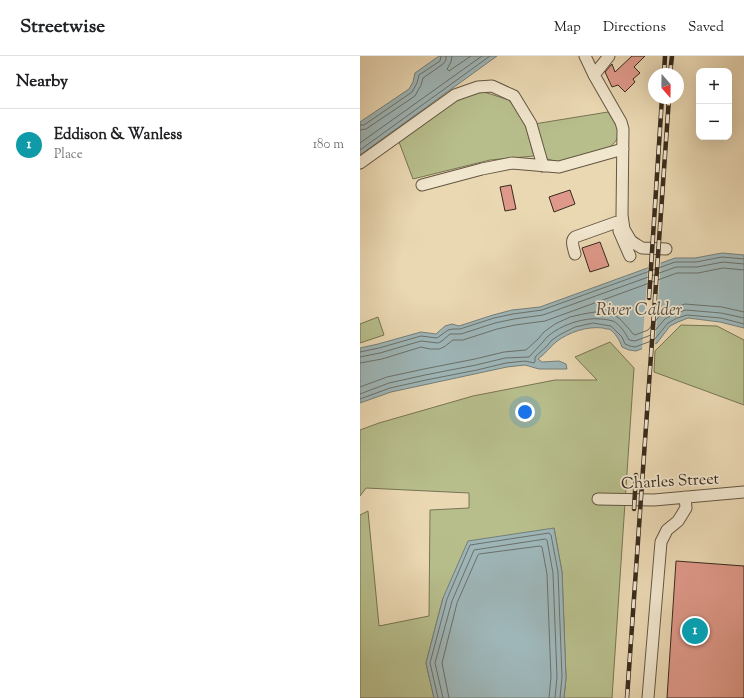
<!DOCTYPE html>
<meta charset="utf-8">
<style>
body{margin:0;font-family:"Sorts Mill Goudy",serif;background:#f6f6f6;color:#202124}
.controls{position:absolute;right:12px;top:12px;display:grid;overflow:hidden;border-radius:8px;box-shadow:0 4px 16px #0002}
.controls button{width:36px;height:36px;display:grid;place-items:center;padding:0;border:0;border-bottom:1px solid #e0e0e0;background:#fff;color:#202124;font:20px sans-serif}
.compass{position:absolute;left:288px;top:12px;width:36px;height:36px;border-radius:50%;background:#fff;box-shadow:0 4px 16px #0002;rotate:160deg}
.you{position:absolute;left:165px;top:356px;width:14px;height:14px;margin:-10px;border:3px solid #fff;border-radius:50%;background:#1a73e8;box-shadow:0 0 0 6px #1a73e833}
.badge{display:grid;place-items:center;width:26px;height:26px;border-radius:50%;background:#2563eb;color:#fff;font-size:13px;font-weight:700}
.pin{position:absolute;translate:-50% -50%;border:2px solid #fff;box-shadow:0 1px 4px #0006}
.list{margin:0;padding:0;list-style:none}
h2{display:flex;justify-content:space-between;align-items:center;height:52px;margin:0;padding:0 16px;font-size:17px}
h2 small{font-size:13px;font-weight:400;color:#757577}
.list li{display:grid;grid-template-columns:26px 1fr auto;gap:12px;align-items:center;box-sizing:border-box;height:72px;padding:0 16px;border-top:1px solid #e0e0e0}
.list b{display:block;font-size:15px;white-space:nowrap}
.list p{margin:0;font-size:13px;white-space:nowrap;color:#757577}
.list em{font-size:13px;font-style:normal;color:#757577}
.map{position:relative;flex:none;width:384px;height:642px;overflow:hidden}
header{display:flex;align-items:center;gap:24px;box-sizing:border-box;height:56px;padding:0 20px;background:#fff;border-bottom:1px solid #e0e0e0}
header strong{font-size:19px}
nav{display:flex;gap:22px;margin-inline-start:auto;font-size:14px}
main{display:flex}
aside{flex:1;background:#fff}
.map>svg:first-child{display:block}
.green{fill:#b7be8c;stroke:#787454}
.water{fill:#9eb6b8;stroke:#757e7a}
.pier{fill:#ead8b3}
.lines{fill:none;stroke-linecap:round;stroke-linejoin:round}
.shore{stroke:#6b706a;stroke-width:1}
.building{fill:#df998a;stroke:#382a1d}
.minor-casing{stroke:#645642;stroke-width:13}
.minor{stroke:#f1e6ce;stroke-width:11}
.rail-casing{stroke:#382a1d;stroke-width:4.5}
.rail{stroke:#f1e6ce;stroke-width:3;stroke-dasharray:9;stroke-linecap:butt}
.labels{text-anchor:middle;stroke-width:3.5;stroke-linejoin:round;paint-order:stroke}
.street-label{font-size:16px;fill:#382a1d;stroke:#f1e6ce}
.water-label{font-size:17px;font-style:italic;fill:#524d44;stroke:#f1e6ce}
</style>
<header>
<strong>Streetwise</strong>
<nav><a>Map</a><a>Directions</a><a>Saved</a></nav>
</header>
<main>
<aside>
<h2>Nearby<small></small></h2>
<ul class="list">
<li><span class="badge" style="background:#0f9aa8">1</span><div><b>Eddison &amp; Wanless</b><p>Place</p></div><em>180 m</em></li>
</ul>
</aside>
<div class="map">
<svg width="384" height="642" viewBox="0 0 384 642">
<rect width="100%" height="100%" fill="#ead8b3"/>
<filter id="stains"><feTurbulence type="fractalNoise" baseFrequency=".005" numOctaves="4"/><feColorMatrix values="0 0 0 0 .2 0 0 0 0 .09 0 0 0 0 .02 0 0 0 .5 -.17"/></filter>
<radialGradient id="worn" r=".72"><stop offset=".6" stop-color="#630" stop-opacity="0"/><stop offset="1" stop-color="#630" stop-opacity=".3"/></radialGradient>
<path class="green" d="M124 36 149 44 164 64 174 100 130 104 53 123 39 86 103 39Z
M248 56C258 71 265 81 247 93L199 106 187 103 185 99 174 68Z
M18 261 24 279 0 287V268Z
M321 269 357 270 384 284V349L294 316 295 295Z
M250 286 274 312 252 642H204L206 622 202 516 194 472 83 542 66 607 74 642H0V459L8 455 19 570 69 560 70 454 109 452V437L6 432 0 440V374L19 367 113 340 195 324H237L215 301Z"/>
<path class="water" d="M79 0H137L0 99V66L49 33 53 26 55 17Z
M362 197 384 199V272L360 266 328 262 318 266 310 270 297 287 276 295 269 294 262 291C260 285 255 276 249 273 247 273 245 273 243 272 227 270 209 276 196 286 190 291 185 298 178 303L182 306 199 305 206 308 207 313H179L165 309 147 311 31 336 0 347V292L18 288 61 276 76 278 85 270 92 268 99 270 133 259 152 254 180 251 315 202H335Z
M194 472 202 516 206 622 204 642H74L66 607 83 542 108 485Z"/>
<path class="pier" d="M301 204 295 290 282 294 288 209Z"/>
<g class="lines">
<path class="shore" d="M92 0 91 6 87 13 89 15 111 0
M0 69H4L52 36 57 27 59 19 80 5 81 0
M0 74 6 73 55 40 61 29 63 22 83 8 86 4V0
M0 87 122 0
M0 94 130 0
M0 296 19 292 61 280 77 282 88 274 93 273H100L134 262 153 258 182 254 315 206H336L362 201 384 203
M0 301 20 297 61 285 78 287 82 285 90 278H101L135 267 154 263 183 259 316 211H337L363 206 384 208
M0 307 22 303 61 291 70 293H79L84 291 93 284H103L137 273 155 269 185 265 317 217H338L363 212 384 214
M0 331 27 321 64 313 115 303 144 296 166 294 178 283 184 276 195 268 210 261 223 258 235 256 254 259 260 263 270 274 273 278 275 279 288 274 302 257 313 252 325 248 362 251 384 256
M0 338 29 327 65 319 116 309 145 302 169 301C173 296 178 292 182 287 184 285 186 282 188 280 201 269 224 261 241 263 244 263 249 264 253 265 260 268 266 278 269 284L275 285 291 279 305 263 315 257 326 254 361 257 384 262
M0 343 30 332 66 324 117 314 146 307 165 305 174 307 175 306V302L176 300 186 291 192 284 201 278 215 271 233 267 251 270 262 281 265 288 270 290 275 291 294 284 308 267 317 262 327 259 361 262 384 268
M78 642 70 607 87 543 110 489 189 477 191 479 198 516 202 621 200 642
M83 642 75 607 92 545 114 494 185 483 187 484 193 517 197 621 195 642
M89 642 82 607 97 547 118 499 119 498 180 490 182 491 187 518 191 621 189 642"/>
</g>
<path class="building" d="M272 0H285L274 11 280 17 273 23 275 26 265 36 258 29 252 31 245 16 252 8 255 16Z
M151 129 156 153 145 155 140 131Z
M210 134 215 148 194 156 189 141Z
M240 186 249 210 230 216 222 192Z
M316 505 384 510V642H307Z"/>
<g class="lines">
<defs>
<path id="minor" d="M225 0 234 19 261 66 263 73 262 159 264 173 271 185 277 189 282 192 306 193
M234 19 249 0
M0 107 95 39 118 31 132 30 154 40 171 68 183 110
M62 129 122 113 152 107 199 111 263 93
M259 175 270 200
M215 198C214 193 210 185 215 181L257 166
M238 443 294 444 384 436
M288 642 301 486 307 474 318 465 326 452 325 441"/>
</defs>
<use href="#minor" class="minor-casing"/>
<use href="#minor" class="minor"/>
<defs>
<path id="rail" d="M304 18 305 0
M310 18 312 0
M289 242 302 42
M274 453 276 419
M267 642 309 42"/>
</defs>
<use href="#rail" class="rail-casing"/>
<use href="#rail" class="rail"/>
</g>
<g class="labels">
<g class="street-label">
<text transform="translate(310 424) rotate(-3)" y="6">Charles Street</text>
</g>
<g class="water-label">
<text x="279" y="259">River Calder</text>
</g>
</g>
<rect width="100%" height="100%" filter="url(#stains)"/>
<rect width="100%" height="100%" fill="url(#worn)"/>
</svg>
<div class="controls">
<button>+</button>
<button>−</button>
</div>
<svg class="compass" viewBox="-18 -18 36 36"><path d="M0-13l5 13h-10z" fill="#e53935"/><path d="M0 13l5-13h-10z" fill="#757577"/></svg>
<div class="you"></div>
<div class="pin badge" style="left:335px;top:575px;background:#0f9aa8">1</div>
</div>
</main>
